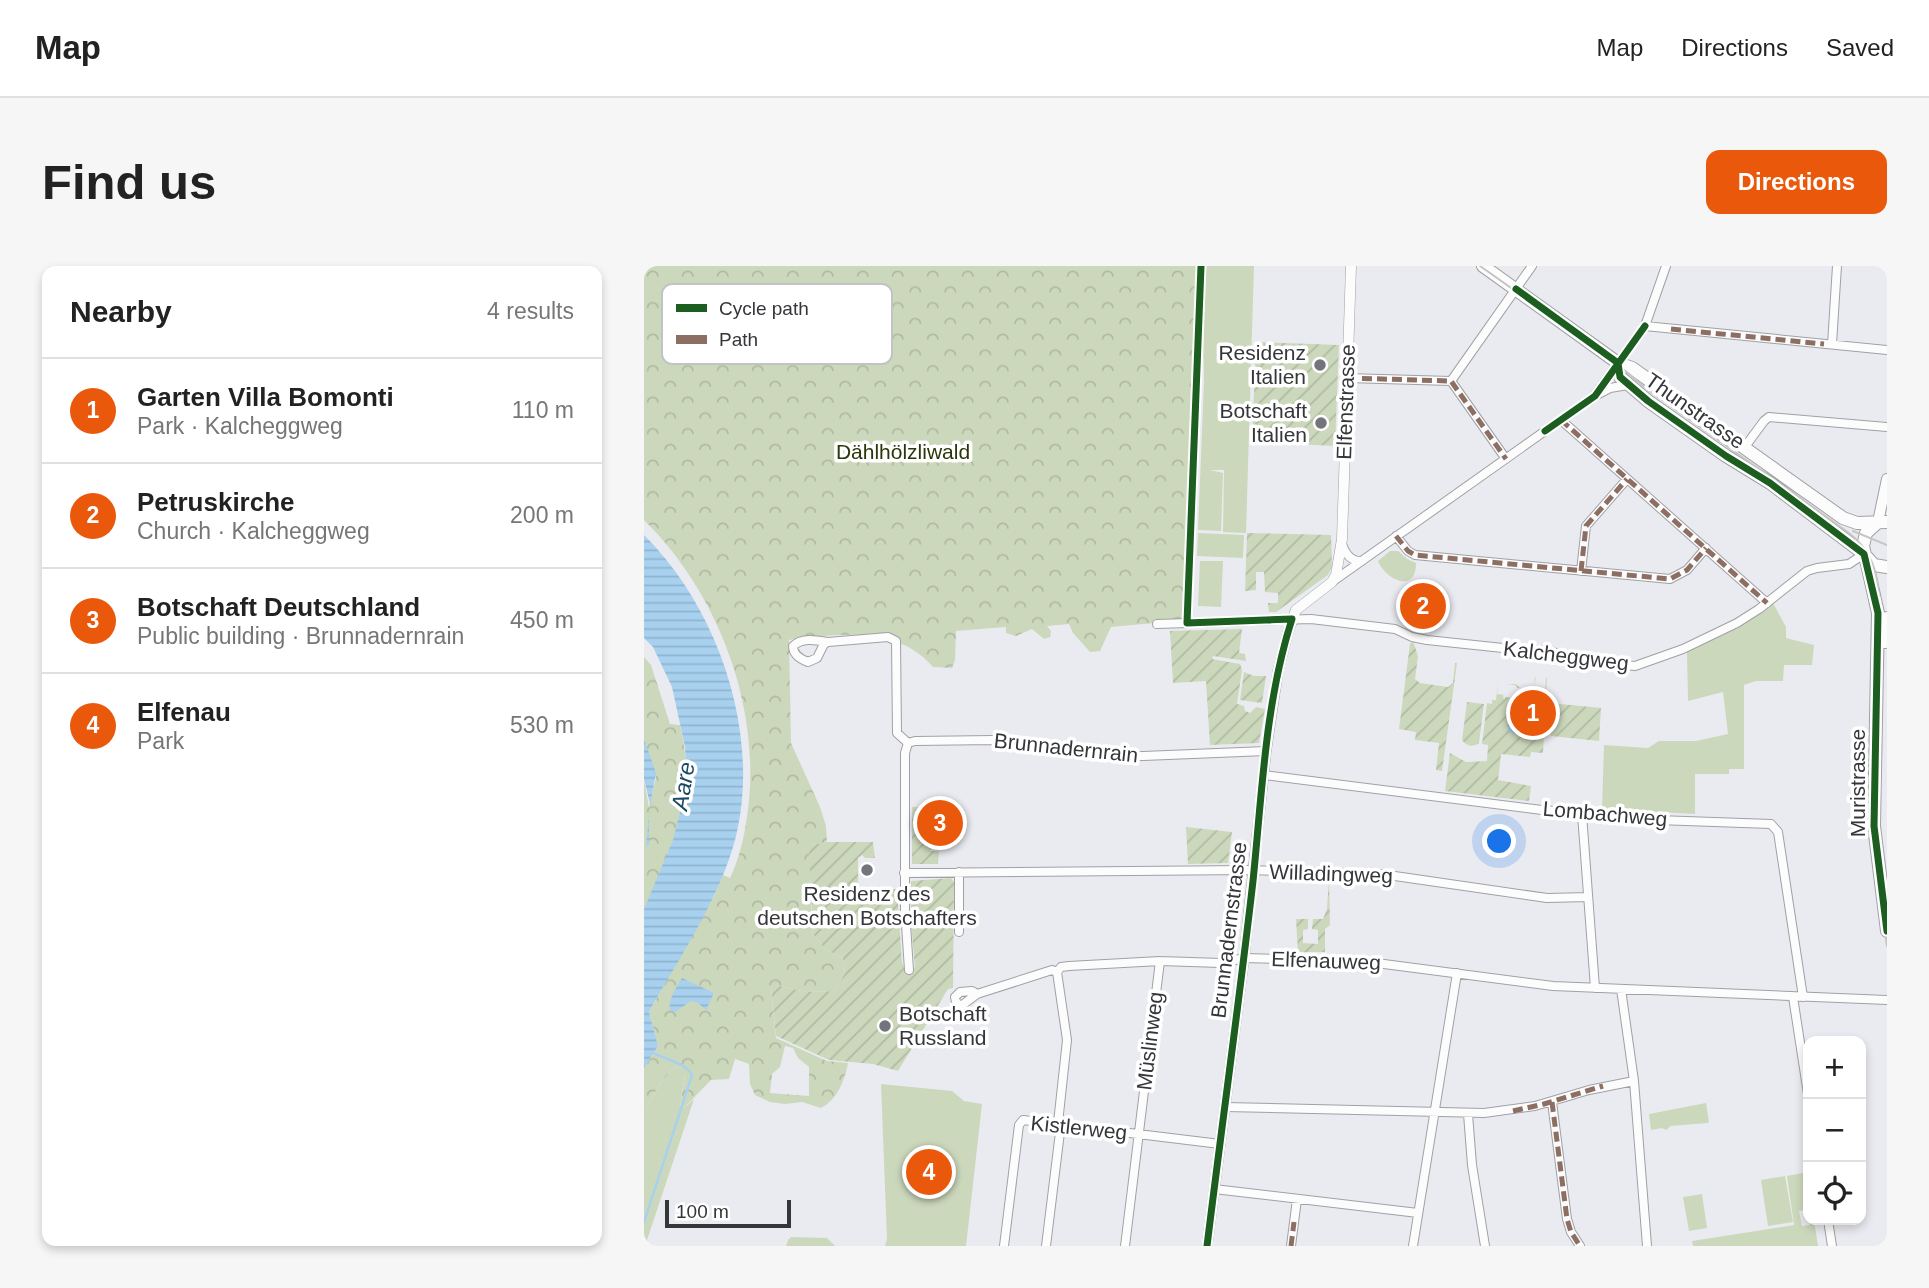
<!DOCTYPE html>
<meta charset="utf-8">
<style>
body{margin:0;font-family:Helvetica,sans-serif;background:#f6f6f6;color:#222}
.controls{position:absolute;right:21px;bottom:21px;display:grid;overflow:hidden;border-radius:14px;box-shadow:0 4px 10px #0003}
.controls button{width:63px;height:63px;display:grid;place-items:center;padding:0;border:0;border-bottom:2px solid #e0e0e0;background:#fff;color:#222;font:35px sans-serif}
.scale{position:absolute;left:21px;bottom:18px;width:126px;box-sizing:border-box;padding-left:7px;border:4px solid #35363a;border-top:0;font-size:19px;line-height:24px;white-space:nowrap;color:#35363a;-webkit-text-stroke:5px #fff;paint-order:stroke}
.you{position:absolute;left:856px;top:576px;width:24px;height:24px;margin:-18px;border:5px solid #fff;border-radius:50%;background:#1a73e8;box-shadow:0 0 0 10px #1a73e833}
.badge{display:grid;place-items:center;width:46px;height:46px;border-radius:50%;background:#ea580c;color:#fff;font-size:23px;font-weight:700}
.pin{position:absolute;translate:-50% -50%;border:4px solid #fff;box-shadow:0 2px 7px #0006}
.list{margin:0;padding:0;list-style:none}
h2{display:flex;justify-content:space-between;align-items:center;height:91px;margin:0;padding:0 28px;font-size:30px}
h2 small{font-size:23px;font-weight:400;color:#767676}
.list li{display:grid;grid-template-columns:46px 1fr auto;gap:21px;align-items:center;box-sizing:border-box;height:105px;padding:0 28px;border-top:2px solid #e0e0e0}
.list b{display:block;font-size:26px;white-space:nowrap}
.list p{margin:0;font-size:23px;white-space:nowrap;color:#767676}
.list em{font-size:23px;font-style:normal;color:#767676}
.icon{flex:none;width:38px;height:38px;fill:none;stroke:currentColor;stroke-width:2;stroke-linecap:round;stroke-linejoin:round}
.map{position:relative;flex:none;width:1243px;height:980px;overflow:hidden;border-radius:14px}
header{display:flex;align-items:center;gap:42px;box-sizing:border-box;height:98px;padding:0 35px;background:#fff;border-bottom:2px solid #e0e0e0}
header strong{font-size:33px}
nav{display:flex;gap:38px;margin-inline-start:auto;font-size:24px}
.intro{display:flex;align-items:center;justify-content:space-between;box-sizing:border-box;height:168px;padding:0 42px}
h1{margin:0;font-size:49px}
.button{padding:18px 32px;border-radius:14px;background:#ea580c;color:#fff;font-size:24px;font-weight:700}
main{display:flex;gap:42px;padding:0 42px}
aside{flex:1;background:#fff;border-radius:14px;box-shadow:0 4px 10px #0003}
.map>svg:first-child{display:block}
.green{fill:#ccd8bc}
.forest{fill:url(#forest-crowns);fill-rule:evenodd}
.garden{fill:url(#garden-furrows)}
.water{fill:url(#water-rules)}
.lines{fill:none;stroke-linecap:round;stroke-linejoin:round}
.stream{stroke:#a8d1ef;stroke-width:2.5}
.minor-casing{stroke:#a0a1a4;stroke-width:10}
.tertiary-casing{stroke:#a0a1a4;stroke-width:11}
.secondary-casing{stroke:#a0a1a4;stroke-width:12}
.primary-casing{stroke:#a0a1a4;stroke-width:14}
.minor{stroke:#fcfcfd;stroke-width:8}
.tertiary{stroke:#fcfcfd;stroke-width:10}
.secondary{stroke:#fcfcfd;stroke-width:10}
.primary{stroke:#fcfcfd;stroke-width:12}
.tram{stroke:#c5c5c6;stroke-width:2}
.quiet{stroke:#8d6e63;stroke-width:5;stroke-dasharray:10 5;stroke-linecap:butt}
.cycleway-casing{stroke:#fff;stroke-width:11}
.cycleway{stroke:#1b5e20;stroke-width:7}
.poi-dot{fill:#74757a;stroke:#fff;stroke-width:2.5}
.labels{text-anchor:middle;stroke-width:7;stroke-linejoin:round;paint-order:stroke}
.poi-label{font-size:21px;fill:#35363a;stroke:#fff;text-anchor:end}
.street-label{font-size:21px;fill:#35363a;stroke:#fff}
.park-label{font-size:21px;fill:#2a370b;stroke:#fff}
.water-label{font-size:23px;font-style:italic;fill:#1b4964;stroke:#fff}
.key{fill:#fff;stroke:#c2c3c4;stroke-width:2}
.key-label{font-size:19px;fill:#35363a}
</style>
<header>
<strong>Map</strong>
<nav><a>Map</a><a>Directions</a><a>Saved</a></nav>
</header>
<div class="intro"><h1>Find us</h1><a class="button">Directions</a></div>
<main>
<aside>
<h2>Nearby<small>4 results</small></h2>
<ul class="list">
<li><span class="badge">1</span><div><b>Garten Villa Bomonti</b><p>Park · Kalcheggweg</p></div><em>110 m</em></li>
<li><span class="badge">2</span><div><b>Petruskirche</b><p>Church · Kalcheggweg</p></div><em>200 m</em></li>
<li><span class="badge">3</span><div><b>Botschaft Deutschland</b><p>Public building · Brunnadernrain</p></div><em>450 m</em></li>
<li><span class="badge">4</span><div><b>Elfenau</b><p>Park</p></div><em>530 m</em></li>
</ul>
</aside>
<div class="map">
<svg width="1243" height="980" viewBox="0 0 1243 980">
<defs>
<pattern id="forest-crowns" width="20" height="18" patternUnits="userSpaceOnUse" patternTransform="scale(1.75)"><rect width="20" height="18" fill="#ccd8bc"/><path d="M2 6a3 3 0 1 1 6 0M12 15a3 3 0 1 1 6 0" fill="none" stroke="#b0baa2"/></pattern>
<pattern id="garden-furrows" width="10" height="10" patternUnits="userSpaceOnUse" patternTransform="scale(1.75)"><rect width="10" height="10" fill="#ccd8bc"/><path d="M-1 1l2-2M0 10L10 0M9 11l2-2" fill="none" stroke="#b0baa2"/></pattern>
<pattern id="water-rules" width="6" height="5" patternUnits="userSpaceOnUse" patternTransform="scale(1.75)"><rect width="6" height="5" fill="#a8d1ef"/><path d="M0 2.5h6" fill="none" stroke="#91b4ce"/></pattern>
</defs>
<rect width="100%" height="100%" fill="#eaebf0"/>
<path class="green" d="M558 0H610L602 267 579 266 580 204H566L579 207 577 265 554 264 560 115Z
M554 267 600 269 599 292 553 290Z
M746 285H754L763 293 772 297C772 329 741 313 734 295Z
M556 295H579L577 341 554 340Z
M1129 337 1142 361V372L1170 379 1168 399H1140L1139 415H1112L1100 419V503H1085V508H1051V548L958 543 960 479 1004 482 1015 475H1052L1084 468 1079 426 1044 435 1043 385 1115 348Z
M32 800 41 808 36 841 40 842 50 833 3 974 5 980H0V847L16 817Z
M237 818 308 825 320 835 338 838 322 980H241L243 973Z
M1062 837 1065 856 1063 857 1027 860 1022 864 1018 862 1007 864 1005 848Z
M1164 906V946L1163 944 1155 945 1158 960 1166 959 1165 954H1170L1174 980H1049L1048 975 1150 959 1143 910Z
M1141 910 1149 956 1124 960 1117 914Z
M1058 928 1063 962 1045 965 1039 931Z
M147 971 183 972 191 980H142L144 974Z"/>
<path class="forest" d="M0 0H557L542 354 467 361 456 385 446 386 429 367 425 358 403 360 407 365 406 371 400 373 388 363 372 370 362 367V361L312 365 311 394 308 402 289 401C253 359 195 368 145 374L147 477 176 541 182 560 183 576 168 579 166 623 169 668 181 683 199 692 201 707 191 725 163 726 136 720 127 722 132 772 183 795 204 797C201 814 193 834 177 842L158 836 141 838 126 836 111 829 106 818 105 798 91 793 85 813 67 814 40 842H36L41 809 32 800 16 817 0 847V802L14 780 5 746 70 630 79 609 86 612C95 593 100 572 103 551 119 445 76 329 0 254ZM141 780 149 782 154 792 165 801V830L126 827 128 808 136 801Z
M0 391 7 399 26 458 36 459C41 481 44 502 41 524 37 561 18 610 0 643V513L5 542 12 512 0 473Z"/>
<path class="garden" d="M612 76 695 79 691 180 608 176Z
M603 267 687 269 688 301 684 309 632 346H625L624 337H634V327L621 326 620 306H612V324L601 325Z
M598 363 595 387 601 388 602 395 569 390 568 393 596 398 598 404 593 438 600 440 601 445 606 447 612 441 621 443 615 477 566 479 562 415 529 417 526 365Z
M769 375 774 390 771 413 776 417 804 421 809 417 811 397H813L798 505 792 504 795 477 771 474 772 466 755 463 766 378Z
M600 406 610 410H622L618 437 596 434Z
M855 407 860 408 855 407 853 428 863 429H859L860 434 861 431 889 434 890 437 891 432H887L897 433 898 425H901L902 412 892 411 890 421 881 420C878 424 873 423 871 419L862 418H872L877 423 881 420 890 421 891 411 903 412 899 487 887 486 886 491 857 488 854 514 887 520 885 535 801 525 806 487 822 496 843 495 844 479 838 478 843 437 848 438V434H852Z
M823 436 840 438 835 477C829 481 823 481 818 474Z
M906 437 957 442 955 475 907 470Z
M268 541H282L279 545V566L287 568V585H295L294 598H268Z
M542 561 588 566 584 597 544 598Z
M183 576H229L231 592H221L218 589 214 592V622L231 624 232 628H248V623H253L258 697 261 703 267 704 271 701 267 658V615L307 612 310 616 309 722 304 723 254 805 229 798 185 794 132 770 127 721 136 720 163 726 191 725 201 707 199 692 181 683 169 668 165 587 168 579Z
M685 612 686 659 681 663V686H654L652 653H664V663L659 664V677L674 678V664L668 663 669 653H679L683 643Z"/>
<path class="water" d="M0 269C75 343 118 470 91 574 75 634 35 692 5 746L14 780 0 802V643L29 574 41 527 42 503 41 481 28 421 9 381 0 372Z
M872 434 878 435 876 457 880 459 879 467C867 467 875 469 864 465V457L869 456Z
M0 473 12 507 5 546V578L2 581 6 538 0 513Z
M38 712 70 727 62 744 54 737 47 735 31 746 26 744C24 733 32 722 38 712Z"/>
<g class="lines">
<path class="stream" d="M0 956 48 809C41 796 21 794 8 786"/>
<defs>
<path id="minor" d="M1001 60 1243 84
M1188 78 1193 0
M703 112 807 115 862 193
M807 115 888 0
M951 129 1001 60 1022 0
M917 154 1123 337
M1100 182 1120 155 1125 151 1243 161
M752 270 764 285 771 289 1026 313 1043 304 1062 282
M698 278C701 287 707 296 718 295
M937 305 942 260 983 213
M688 316 949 131 966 122 984 119
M513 358 667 353 751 363 768 371 783 374 878 384H902L939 395 991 400 1039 383 1093 357 1115 343 1163 305 1173 302 1205 298 1220 288
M184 376C172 374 158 371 149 380 149 389 156 393 164 396L173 392 180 378 184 376 244 371 252 375 253 467 264 477
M264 477 271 475 350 474 475 491 622 485
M264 477 261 487V644L265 704
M620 509 898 544 1013 554 1127 558 1134 566 1159 731
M938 548 951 722
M315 606V666
M260 607 604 604 737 608 903 632 944 631
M413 706 423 774 414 857
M977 723 990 815 1003 980
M333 728 317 740 312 736 311 731 316 726 328 725 333 728 408 704 413 706 417 701 425 700 516 695 577 697 600 692 717 695 909 720 1243 734
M1149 731 1164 828
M908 836 923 953 927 966 936 980
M581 841 840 847 891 840 945 824 990 815
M824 848 828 899 841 980
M570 923 774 947
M1184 954 1188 980
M360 980 375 859 379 854 576 878
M402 980 417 858
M481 980 516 695
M647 980 653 933
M769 980 813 707"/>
<path id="tertiary" d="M563 980 600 692 622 485 634 405 644 366 652 344 688 316 692 309 698 273 707 0"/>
<path id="secondary" d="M1234 256 1243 213"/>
<path id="primary" d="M839 0 974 97 988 102 1199 252 1213 257 1243 256
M974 97 976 111 1004 135 1082 190 1126 217 1220 288 1230 299 1243 301
M1234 256 1222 267 1219 280 1234 347 1230 560 1243 665
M1241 376 1243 352"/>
</defs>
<use href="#minor" class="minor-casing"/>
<use href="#tertiary" class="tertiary-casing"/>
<use href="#secondary" class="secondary-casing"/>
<use href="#primary" class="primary-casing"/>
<use href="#minor" class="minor"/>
<use href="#tertiary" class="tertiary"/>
<use href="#secondary" class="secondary"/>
<use href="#primary" class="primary"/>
<path class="tram" d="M836 0 966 92 1004 124 1205 267C1227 284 1234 306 1235 333L1228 561 1234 623 1243 680
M1209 265 1243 279"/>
<path class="quiet" d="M1027 63 1180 78
M703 112 807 115 862 193
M917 154 1123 337
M752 270 764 285 771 289 1026 313 1043 304 1062 282
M937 305 942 260 983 213
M908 836 923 953 927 966 936 980
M869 845 900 838 959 820
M647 980 650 956"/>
<defs>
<path id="cycleway" d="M557 0 543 357 648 353C621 437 618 528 609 615 595 737 578 858 563 980
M872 23 974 97 976 111 1004 135 1082 190 1126 217 1220 288 1234 347 1230 560 1243 665
M901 165 951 130 1001 60"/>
</defs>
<use href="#cycleway" class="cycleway-casing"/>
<use href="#cycleway" class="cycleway"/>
</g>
<g class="poi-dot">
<circle cx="676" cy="99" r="7"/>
<circle cx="677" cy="157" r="7"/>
<circle cx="223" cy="604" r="7"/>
<circle cx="241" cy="760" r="7"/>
</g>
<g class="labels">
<g class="poi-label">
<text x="662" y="94">Residenz<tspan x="662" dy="24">Italien</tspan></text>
<text x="663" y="152">Botschaft<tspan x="663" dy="24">Italien</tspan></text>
<text x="223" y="635" text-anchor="middle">Residenz des<tspan x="223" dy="24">deutschen Botschafters</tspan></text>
<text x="255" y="755" text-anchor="start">Botschaft<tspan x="255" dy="24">Russland</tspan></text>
</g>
<g class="street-label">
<text transform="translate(702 136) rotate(-88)" y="7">Elfenstrasse</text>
<text transform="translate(1051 145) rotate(35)" y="7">Thunstrasse</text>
<text transform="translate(922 390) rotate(7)" y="7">Kalcheggweg</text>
<text transform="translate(422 482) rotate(6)" y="7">Brunnadernrain</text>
<text transform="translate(1214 517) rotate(-90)" y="7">Muristrasse</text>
<text transform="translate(961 548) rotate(5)" y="7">Lombachweg</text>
<text transform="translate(687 608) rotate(2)" y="7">Willadingweg</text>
<text transform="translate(585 664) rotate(-83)" y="7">Brunnadernstrasse</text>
<text transform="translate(682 695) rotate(2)" y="7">Elfenauweg</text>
<text transform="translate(506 775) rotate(-83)" y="7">Müslinweg</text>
<text transform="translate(435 862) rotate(6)" y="7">Kistlerweg</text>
</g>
<g class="park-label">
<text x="259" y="193">Dählhölzliwald</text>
</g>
<g class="water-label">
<text transform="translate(39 520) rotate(-81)" y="8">Aare</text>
</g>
</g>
<rect x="18" y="18" width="230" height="80" rx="10" class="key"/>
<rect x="32" y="38" width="31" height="8" fill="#1b5e20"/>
<rect x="32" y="69" width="31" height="9" fill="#8d6e63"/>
<g class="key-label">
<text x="75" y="49">Cycle path</text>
<text x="75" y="80">Path</text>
</g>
</svg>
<div class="controls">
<button>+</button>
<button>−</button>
<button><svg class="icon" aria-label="locate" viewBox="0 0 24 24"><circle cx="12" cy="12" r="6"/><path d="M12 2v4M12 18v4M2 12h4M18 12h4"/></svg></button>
</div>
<div class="scale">100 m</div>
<div class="you"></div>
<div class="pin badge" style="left:889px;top:447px">1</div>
<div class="pin badge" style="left:779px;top:340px">2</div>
<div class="pin badge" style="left:296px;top:557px">3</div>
<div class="pin badge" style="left:285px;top:906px">4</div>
</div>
</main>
